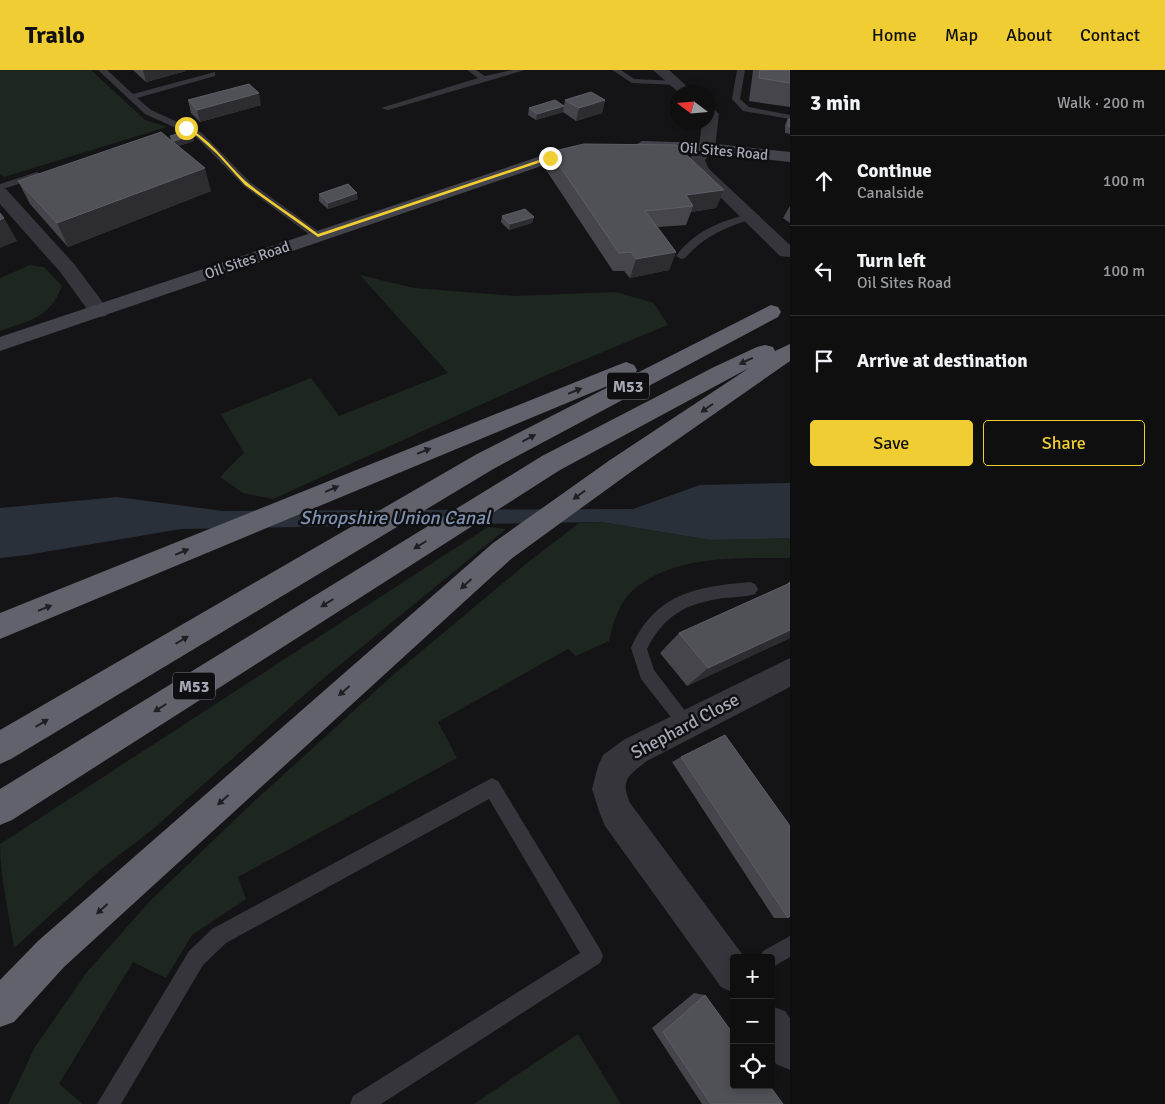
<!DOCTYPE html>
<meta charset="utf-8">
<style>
body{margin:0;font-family:Signika,sans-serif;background:#181819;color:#f1f3f6}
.controls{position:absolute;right:15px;bottom:15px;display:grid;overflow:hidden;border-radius:5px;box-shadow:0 2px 8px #0003}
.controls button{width:45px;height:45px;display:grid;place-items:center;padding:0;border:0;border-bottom:1px solid #2f2f30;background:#0f0f10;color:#f1f3f6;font:25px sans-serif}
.compass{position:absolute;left:670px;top:15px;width:45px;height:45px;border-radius:50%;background:#0f0f10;box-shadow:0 2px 8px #0003;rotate:286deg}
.stop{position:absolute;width:15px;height:15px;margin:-11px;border:4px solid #f0cd32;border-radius:50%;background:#fff}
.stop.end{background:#f0cd32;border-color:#fff;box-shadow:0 1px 5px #0008}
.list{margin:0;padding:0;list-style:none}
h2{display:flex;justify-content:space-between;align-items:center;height:65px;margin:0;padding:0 20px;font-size:21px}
h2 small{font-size:16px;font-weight:400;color:#9b9c9f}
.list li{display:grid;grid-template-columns:32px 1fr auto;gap:15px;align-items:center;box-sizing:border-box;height:90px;padding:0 20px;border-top:1px solid #2f2f30}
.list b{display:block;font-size:19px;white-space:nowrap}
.list p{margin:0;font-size:16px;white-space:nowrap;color:#9b9c9f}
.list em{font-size:16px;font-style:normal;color:#9b9c9f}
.actions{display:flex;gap:10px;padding:15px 20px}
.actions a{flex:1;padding:11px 0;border:1px solid #f0cd32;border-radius:5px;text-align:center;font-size:18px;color:#f0cd32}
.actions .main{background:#f0cd32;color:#111}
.icon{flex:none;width:28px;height:28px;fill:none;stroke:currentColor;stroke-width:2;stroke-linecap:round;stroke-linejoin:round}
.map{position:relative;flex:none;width:790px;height:1034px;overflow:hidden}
header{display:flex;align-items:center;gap:30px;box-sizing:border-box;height:70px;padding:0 25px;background:#f0cd32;color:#111}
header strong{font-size:24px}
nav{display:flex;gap:28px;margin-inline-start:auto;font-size:18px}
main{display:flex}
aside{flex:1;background:#0f0f10}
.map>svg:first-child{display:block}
.green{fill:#1e2620}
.water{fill:#2a3039}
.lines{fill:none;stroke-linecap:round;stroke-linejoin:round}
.lane{fill:#35353b;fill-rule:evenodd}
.street{fill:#35353b;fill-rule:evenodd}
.secondary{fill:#43444b;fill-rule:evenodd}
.highway{fill:#61626c;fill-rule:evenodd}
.wall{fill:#45454b}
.shaded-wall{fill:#2d2d31}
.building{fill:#505057;stroke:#5d5e66}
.oneway{fill:#1f2023}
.route{fill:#f0cd32}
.labels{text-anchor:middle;stroke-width:5;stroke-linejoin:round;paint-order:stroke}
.far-street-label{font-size:15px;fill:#a6a8b6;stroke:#0f0f11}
.shield{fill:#0f0f11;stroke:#797a84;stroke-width:1}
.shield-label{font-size:16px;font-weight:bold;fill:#a6a8b6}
.street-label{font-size:18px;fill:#a6a8b6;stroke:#0f0f11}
.water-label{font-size:19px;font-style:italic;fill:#7d91b1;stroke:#0f0f11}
</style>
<header>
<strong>Trailo</strong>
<nav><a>Home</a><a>Map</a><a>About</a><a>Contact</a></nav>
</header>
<main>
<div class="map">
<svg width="790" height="1034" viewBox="0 0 790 1034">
<rect width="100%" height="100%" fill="#141416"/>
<path class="green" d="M0 0H91L145 50 167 57 4 107 0 104Z
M30 195 44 197 62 216C49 249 30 250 0 261V208Z
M360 205 414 218 516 226 616 222 654 233 668 255 542 307 273 429 243 423 220 407 244 383 221 344 311 308 339 346 448 303Z
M601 452 711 470 790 468V488C738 488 672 484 631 522 618 535 613 554 609 571L576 586 568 579 438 652 457 688 238 807 246 829 192 865 166 908 133 892 59 1014 83 1034H8L35 977 87 902 150 831 247 738 393 605 527 493 579 453Z
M488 457 506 459 319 612 153 759 100 800 14 878C9 843 0 808 0 774Z
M578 964 621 1034H474Z"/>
<path class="water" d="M790 413V468L711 470 601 452 181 459 27 485 0 488V438L117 427 223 441 633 439 700 415Z"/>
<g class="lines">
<path class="lane" d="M98 0H107L133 24 215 2V6L137 28 151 40 202 63 250 112 322 164V168H314L244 116 196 67 145 44Z
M467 0H476L485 6 512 0H525L388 40 381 38 478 8Z
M612 0H621L634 9 676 11 680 13 676 15 632 13Z
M737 0H745L740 29 749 37 790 45V49L743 41 732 29Z
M37 102 42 105 40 107 0 120V114Z
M750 144 755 147 753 149C725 157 705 166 685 188L681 189 676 186C695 161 720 151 750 144Z
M750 512 755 514 758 519 755 524C746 527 735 527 724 528 687 533 664 545 647 579L654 600 695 654 693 660 687 662 681 660 641 609 631 578C656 523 695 517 750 512Z
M492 708 498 711 600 879 603 886 600 893 381 1034H350L353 1026 580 883 489 729 226 873 203 895 121 1034H97L189 881 212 859Z
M790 866V887L771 898V888H760L763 881Z"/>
<path class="street" d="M653 0H669L693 22H678Z
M708 36 713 38 719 44 715 78 705 90 709 99 790 175V187L780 186 694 101 689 89 699 77 702 52H708Z
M0 118 6 119 75 195 109 241 106 246 99 247 92 246 61 203 0 134Z
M790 588V617L647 691C628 706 620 709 630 733L745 888H734V923L721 917 605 756 600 744 592 719 598 696 603 685 625 669Z
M771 936 785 941 790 948V1000L776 994 771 988Z"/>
<path class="secondary" d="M642 71 707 73 790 82V92L707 83 636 79 634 76Z
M584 77 590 79 592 82 590 85 553 92 0 281V267L544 85Z"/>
<path class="highway" d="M771 235 778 237 781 242 778 247 495 398 11 689 0 694V660L477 384 622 310 0 569V543L618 295 626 292 634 295 637 300 635 304Z
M790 274V291L628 404 511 489 64 897 14 952 0 957V910L38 871 493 473 610 390 749 298 560 400 12 750 0 755V719L542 386 714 297 757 277 765 275 773 277 775 281Z"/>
</g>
<path class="wall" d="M133 0H185L186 1 146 12Z
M753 0H790V37L749 31Z
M188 30 261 35 200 52 191 43Z
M565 30H605L602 43 576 51 563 42 536 50 528 45 529 38 564 36Z
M788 49H790V64L785 63V55Z
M192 65 194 71 178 76 211 121 68 177 30 134 18 111 171 70 170 66Z
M550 82 724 120 716 138 691 142 686 155 658 157 676 182 669 200 630 208 624 201H613L546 100Z
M319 124 358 129 328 139 319 131Z
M790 136V153L783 148Z
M502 146 534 147 532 153 509 160 501 152Z
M790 511V568L687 616 660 583 679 563 786 515Z
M681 687 788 848H774L672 692Z
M694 923 705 925 783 1034H702L652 958Z"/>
<path class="shaded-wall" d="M143 0H185L186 1 146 12Z
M259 23 261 35 200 52 197 40Z
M605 30 602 43 576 51 579 38Z
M564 36 563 42 536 50 537 44Z
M192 65 194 71 176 77 174 71Z
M205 98 211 121 68 177 57 153Z
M724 120 716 138 691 142 693 136 686 125Z
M357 123 358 129 328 139V133Z
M534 147 532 153 509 160 510 154Z
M4 148 17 171 0 178V150Z
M676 182 669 200 630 208 636 189Z
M790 560V568L687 616 708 598Z"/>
<path class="building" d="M760 0H790V13L759 8Z
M249 14 259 23 197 40 188 30Z
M591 22 605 30 579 38 565 30Z
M555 30 564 36 537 44 529 38Z
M788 49H790V57L788 56Z
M188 61 192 65 174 71 170 66Z
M161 62 205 98 57 153 18 111Z
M584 74 676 75 724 120 686 125 693 136 645 141 676 182 636 189 631 182 619 183 550 82Z
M348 114 357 123 328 133 319 124Z
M525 139 534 147 510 154 502 146Z
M0 143 4 148 0 150Z
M790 513V560L708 598 679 563Z
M725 665 790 756V846L788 848 681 687Z
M705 925 734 965V1015H769L783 1034H711L663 962Z"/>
<defs><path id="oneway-solid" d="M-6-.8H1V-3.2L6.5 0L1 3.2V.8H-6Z" transform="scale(1.25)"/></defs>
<g class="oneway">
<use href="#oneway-solid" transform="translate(746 291) rotate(155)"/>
<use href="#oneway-solid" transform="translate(575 321) rotate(-22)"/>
<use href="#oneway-solid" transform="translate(707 338) rotate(145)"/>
<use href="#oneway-solid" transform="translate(529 368) rotate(-28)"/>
<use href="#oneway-solid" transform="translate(424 381) rotate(-22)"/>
<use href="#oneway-solid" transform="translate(332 419) rotate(-23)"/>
<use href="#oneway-solid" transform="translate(579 425) rotate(144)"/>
<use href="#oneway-solid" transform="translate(420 475) rotate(148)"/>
<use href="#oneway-solid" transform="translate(182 482) rotate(-23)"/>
<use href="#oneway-solid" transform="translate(466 514) rotate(138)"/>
<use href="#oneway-solid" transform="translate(327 533) rotate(148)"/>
<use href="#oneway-solid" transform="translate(45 538) rotate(-22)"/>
<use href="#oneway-solid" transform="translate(182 570) rotate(-31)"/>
<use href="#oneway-solid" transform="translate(344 621) rotate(139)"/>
<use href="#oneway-solid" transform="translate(160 638) rotate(148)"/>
<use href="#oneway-solid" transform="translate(42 653) rotate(-31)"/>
<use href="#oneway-solid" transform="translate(223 730) rotate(138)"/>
<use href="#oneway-solid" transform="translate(102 839) rotate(138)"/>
</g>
<path class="route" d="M187 57C213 71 227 95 249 114 271 132 296 147 318 164L548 87 553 88 318 167 245 115 217 84 197 66 183 58Z"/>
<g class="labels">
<g class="far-street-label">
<text transform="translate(724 81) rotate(5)" y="5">Oil Sites Road</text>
<text transform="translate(247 190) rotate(-19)" y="5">Oil Sites Road</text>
</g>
<g class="shield">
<rect x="607" y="302.5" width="42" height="27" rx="4"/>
<rect x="173" y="602.5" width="42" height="27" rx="4"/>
</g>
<g class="shield-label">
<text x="628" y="322">M53</text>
<text x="194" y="622">M53</text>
</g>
<g class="street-label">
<text transform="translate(685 656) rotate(-28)" y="6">Shephard Close</text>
</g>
<g class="water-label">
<text x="395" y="454">Shropshire Union Canal</text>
</g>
</g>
</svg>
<div class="controls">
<button>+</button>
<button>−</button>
<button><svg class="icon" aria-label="locate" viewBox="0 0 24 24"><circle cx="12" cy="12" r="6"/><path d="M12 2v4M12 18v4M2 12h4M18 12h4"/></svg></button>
</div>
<svg class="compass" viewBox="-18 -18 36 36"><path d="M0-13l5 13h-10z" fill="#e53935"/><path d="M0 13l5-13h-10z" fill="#9b9c9f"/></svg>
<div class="stop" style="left:186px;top:58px"></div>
<div class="stop end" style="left:550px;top:88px"></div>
</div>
<aside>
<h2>3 min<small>Walk · 200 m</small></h2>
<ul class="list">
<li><svg class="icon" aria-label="ahead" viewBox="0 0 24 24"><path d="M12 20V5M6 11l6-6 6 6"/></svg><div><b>Continue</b><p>Canalside</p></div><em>100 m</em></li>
<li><svg class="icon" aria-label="left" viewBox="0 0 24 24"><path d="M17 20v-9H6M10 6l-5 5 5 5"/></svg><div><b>Turn left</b><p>Oil Sites Road</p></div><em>100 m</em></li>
<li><svg class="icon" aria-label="arrive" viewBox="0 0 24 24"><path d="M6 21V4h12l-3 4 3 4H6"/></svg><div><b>Arrive at destination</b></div></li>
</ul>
<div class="actions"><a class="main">Save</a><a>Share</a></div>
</aside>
</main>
